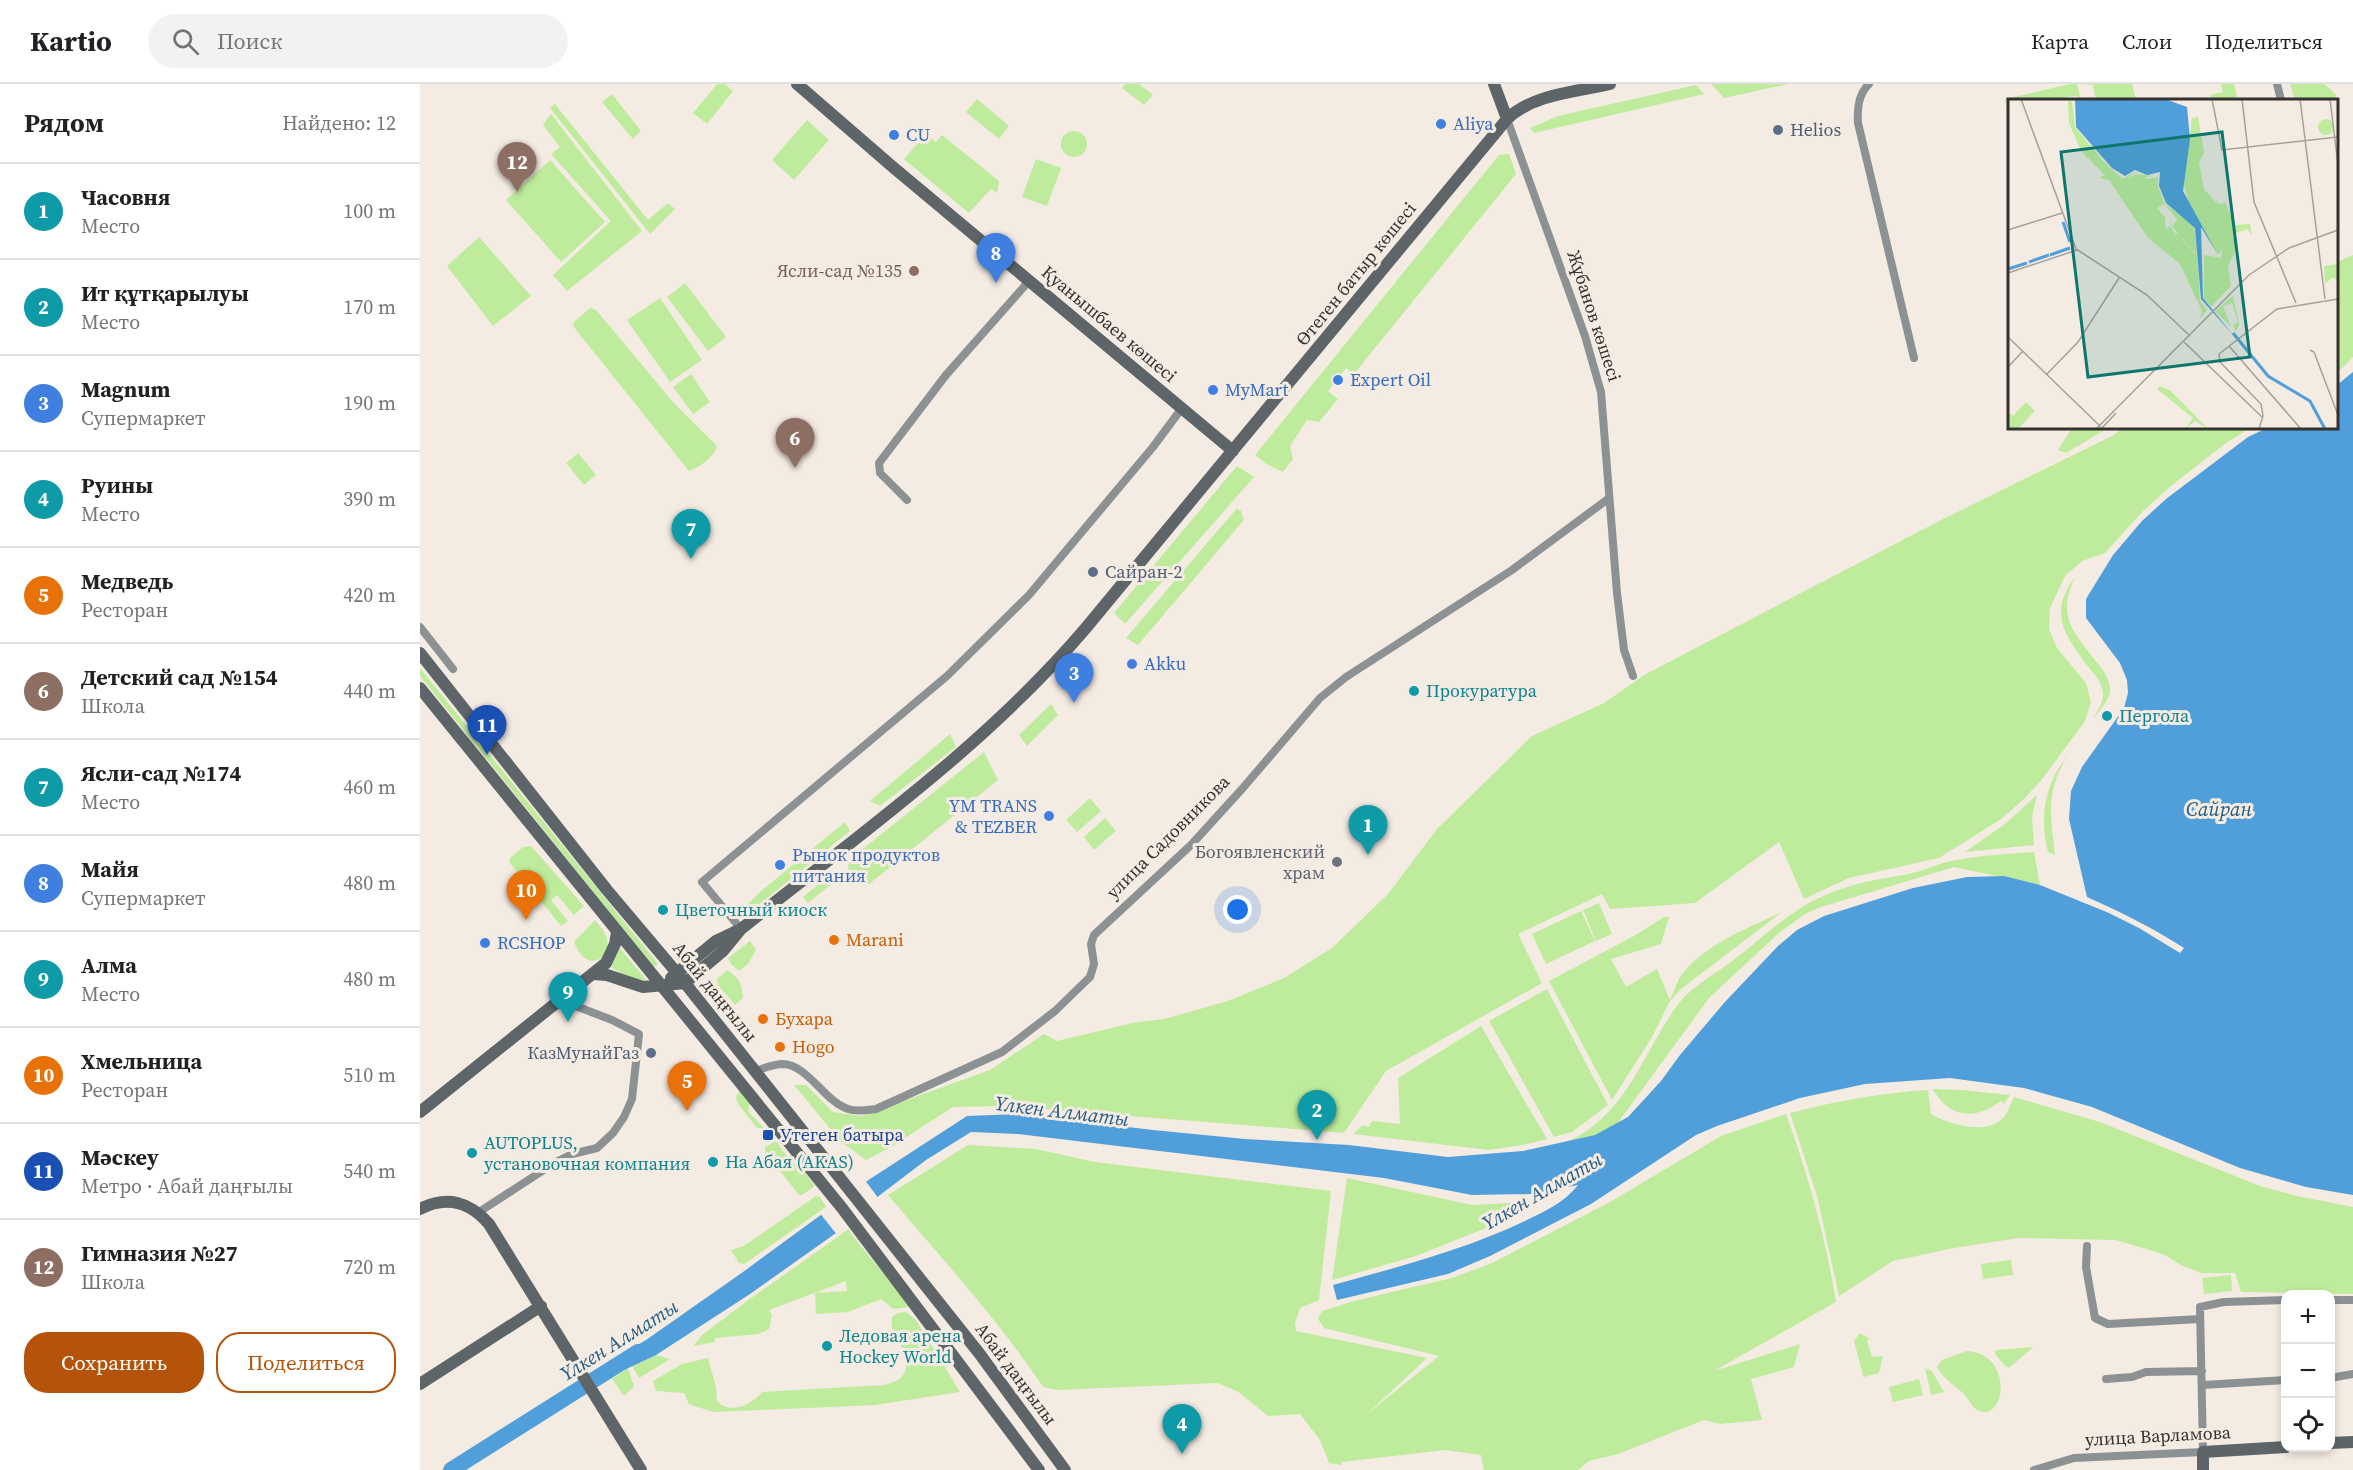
<!DOCTYPE html>
<html lang="ru">
<meta charset="utf-8">
<style>
body{margin:0;font-family:"Source Serif 4",serif;background:#f2f2f2;color:#202124}
.controls{position:absolute;right:18px;bottom:18px;display:grid;overflow:hidden;border-radius:12px;box-shadow:0 3px 9px #0003}
.controls button{width:54px;height:54px;display:grid;place-items:center;padding:0;border:0;border-bottom:2px solid #e0e0e0;background:#fff;color:#202124;font:30px sans-serif}
.you{position:absolute;left:818px;top:826px;width:21px;height:21px;margin:-15px;border:4px solid #fff;border-radius:50%;background:#1a73e8;box-shadow:0 0 0 9px #1a73e833}
.badge{display:grid;place-items:center;width:39px;height:39px;border-radius:50%;background:#b45309;color:#fff;font-size:20px;font-weight:700}
.pin{position:absolute;translate:-50% -50px;filter:drop-shadow(0 2px 3px #0008)}
.pin::after{content:'';position:absolute;top:32px;width:21px;height:18px;background:inherit;clip-path:polygon(0 0,100% 0,50% 100%)}
.list{margin:0;padding:0;list-style:none}
h2{display:flex;justify-content:space-between;align-items:center;height:78px;margin:0;padding:0 24px;font-size:26px}
h2 small{font-size:20px;font-weight:400;color:#757577}
.list li{display:grid;grid-template-columns:39px 1fr auto;gap:18px;align-items:center;box-sizing:border-box;height:96px;padding:0 24px;border-top:2px solid #e0e0e0}
.list b{display:block;font-size:22px;white-space:nowrap}
.list p{margin:0;font-size:20px;white-space:nowrap;color:#757577}
.list em{font-size:20px;font-style:normal;color:#757577}
.actions{display:flex;gap:12px;padding:18px 24px}
.actions a{flex:1;padding:14px 0;border:2px solid #b45309;border-radius:24px;text-align:center;font-size:21px;color:#b45309}
.actions .main{background:#b45309;color:#fff}
.icon{flex:none;width:33px;height:33px;fill:none;stroke:currentColor;stroke-width:2;stroke-linecap:round;stroke-linejoin:round}
.map{position:relative;flex:none;width:1933px;height:1386px;overflow:hidden}
header{display:flex;align-items:center;gap:36px;box-sizing:border-box;height:84px;padding:0 30px;background:#fff;border-bottom:2px solid #e0e0e0}
header strong{font-size:28px}
nav{display:flex;gap:33px;margin-inline-start:auto;font-size:21px}
.search{width:420px;height:54px;background:#f2f2f2;display:flex;align-items:center;gap:15px;box-sizing:border-box;padding:0 21px;border-radius:33px;color:#757577;font-size:22px}
main{display:flex}
aside{flex:1;background:#fff}
.map>svg:first-child{display:block}
.green{fill:#bfec9c}
.water{fill:#509fda}
.pier{fill:#f4ebe3}
.lines{fill:none;stroke-linecap:round;stroke-linejoin:round}
.river{stroke:#509fda;stroke-width:16}
.street{stroke:#8c9193;stroke-width:8}
.secondary{stroke:#5e6568;stroke-width:12}
.shop-dot{fill:#3f7fe0;stroke:#f4ebe3;stroke-width:2}
.service-dot{fill:#5c6f8a;stroke:#f4ebe3;stroke-width:2}
.education-dot{fill:#8d6e63;stroke:#f4ebe3;stroke-width:2}
.culture-dot{fill:#0f9aa8;stroke:#f4ebe3;stroke-width:2}
.worship-dot{fill:#6b7280;stroke:#f4ebe3;stroke-width:2}
.food-dot{fill:#e8710a;stroke:#f4ebe3;stroke-width:2}
.transit-dot{fill:#1a4fb4;stroke:#f4ebe3;stroke-width:2}
.labels{text-anchor:middle;stroke-width:6;stroke-linejoin:round;paint-order:stroke}
.shop-label{font-size:18px;fill:#366cbe;stroke:#f4ebe3;text-anchor:start}
.service-label{font-size:18px;fill:#4e5e75;stroke:#f4ebe3;text-anchor:start}
.education-label{font-size:18px;fill:#785e54;stroke:#f4ebe3;text-anchor:end}
.street-label{font-size:18px;fill:#34312e;stroke:#f4ebe3}
.culture-label{font-size:18px;fill:#0d838f;stroke:#f4ebe3;text-anchor:start}
.worship-label{font-size:18px;fill:#5b616d;stroke:#f4ebe3;text-anchor:end}
.food-label{font-size:18px;fill:#c56008;stroke:#f4ebe3;text-anchor:start}
.transit-label{font-size:18px;fill:#164399;stroke:#f4ebe3;text-anchor:start}
.water-label{font-size:20px;font-style:italic;fill:#245c85;stroke:#f4ebe3}
.inset-river{fill:none;stroke:#509fda;stroke-width:3}
.inset-road{fill:none;stroke:#a7a19b;stroke-width:1.5}
.view{fill:#0f766e;fill-opacity:0.15;stroke:#0f766e;stroke-width:3}
.inset-edge{fill:none;stroke:#34312e;stroke-width:3}
</style>
<header>
<strong>Kartio</strong>
<div class="search"><svg class="icon" aria-label="search" viewBox="0 0 24 24"><circle cx="10" cy="10" r="6"/><path d="M15 15l6 6"/></svg>Поиск</div>
<nav><a>Карта</a><a>Слои</a><a>Поделиться</a></nav>
</header>
<main>
<aside>
<h2>Рядом<small>Найдено: 12</small></h2>
<ul class="list">
<li><span class="badge" style="background:#0f9aa8">1</span><div><b>Часовня</b><p>Место</p></div><em>100 m</em></li>
<li><span class="badge" style="background:#0f9aa8">2</span><div><b>Ит құтқарылуы</b><p>Место</p></div><em>170 m</em></li>
<li><span class="badge" style="background:#3f7fe0">3</span><div><b>Magnum</b><p>Супермаркет</p></div><em>190 m</em></li>
<li><span class="badge" style="background:#0f9aa8">4</span><div><b>Руины</b><p>Место</p></div><em>390 m</em></li>
<li><span class="badge" style="background:#e8710a">5</span><div><b>Медведь</b><p>Ресторан</p></div><em>420 m</em></li>
<li><span class="badge" style="background:#8d6e63">6</span><div><b>Детский сад №154</b><p>Школа</p></div><em>440 m</em></li>
<li><span class="badge" style="background:#0f9aa8">7</span><div><b>Ясли-сад №174</b><p>Место</p></div><em>460 m</em></li>
<li><span class="badge" style="background:#3f7fe0">8</span><div><b>Майя</b><p>Супермаркет</p></div><em>480 m</em></li>
<li><span class="badge" style="background:#0f9aa8">9</span><div><b>Алма</b><p>Место</p></div><em>480 m</em></li>
<li><span class="badge" style="background:#e8710a">10</span><div><b>Хмельница</b><p>Ресторан</p></div><em>510 m</em></li>
<li><span class="badge" style="background:#1a4fb4">11</span><div><b>Мәскеу</b><p>Метро · Абай даңғылы</p></div><em>540 m</em></li>
<li><span class="badge" style="background:#8d6e63">12</span><div><b>Гимназия №27</b><p>Школа</p></div><em>720 m</em></li>
</ul>
<div class="actions"><a class="main">Сохранить</a><a>Поделиться</a></div>
</aside>
<div class="map">
<svg width="1933" height="1386" viewBox="0 0 1933 1386">
<rect width="100%" height="100%" fill="#f4ebe3"/>
<path class="green" d="M297 0H305L313 7 287 40 273 29Z
M705 0H719L733 11 724 21 702 4Z
M1291 0H1368L1304 14Z
M1650 0H1657L1660 13 1654 12 1639 15V16H1590L1589 34 1585 15Z
M1661 0H1712L1716 16H1676L1673 1Z
M1801 0H1814L1817 13 1811 14V16H1791L1790 11 1803 8Z
M1870 0H1905L1916 11V16H1875Z
M1276 1 1284 10 1114 49 1110 44 1138 32Z
M192 10 221 47 213 55 182 18Z
M557 15 589 42 579 55 546 28Z
M135 20 228 136 248 119 255 125 230 150 130 24Z
M131 30 222 147 147 207 133 191 191 137 131 70 140 63 123 41Z
M387 36 409 56 374 96 352 76Z
M641 60a13 13 0 1 1 26 0a13 13 0 1 1-26 0Z
M506 50 516 58 522 51 579 97 577 109 571 105 549 129 484 75Z
M1089 70 1096 90 934 290 926 284 908 307 918 315 899 338 887 336 870 362 873 375 863 388 845 379 835 371 1079 71Z
M616 75 641 84 627 122 602 113Z
M130 76 185 138 141 178 86 116Z
M59 153 111 212 73 242 27 182Z
M1933 171V273L1917 289V178Z
M265 199 306 253 288 267 247 213Z
M240 214 282 276 250 298 207 236Z
M170 224 176 226 253 318 297 362C294 373 280 383 269 387L153 242 154 238Z
M271 290 290 318 273 330 253 303Z
M1652 344H1688L1646 369 1638 366Z
M1702 344H1830L1806 359 1751 402 1722 428 1685 469 1662 477 1645 492 1630 524 1629 545 1637 564 1666 599 1671 618 1665 637 1623 694 1604 715 1581 735 1519 774 1429 794 1384 815 1359 758 1275 819 1190 825 1182 810 1098 850 1122 899 966 987 924 1049 584 1022 533 1023 471 1063 446 1076 420 1057 374 1001H386L413 1028 442 1032 570 986 624 950 637 957 712 939 744 935 808 917 864 894 912 864 968 810 1017 745 1112 652 1184 619 1226 590 1523 435 1694 351Z
M158 369 176 391 164 401 146 379Z
M817 382 834 393 705 540 694 529Z
M817 424 821 427 824 436 718 561 706 554Z
M1655 493C1636 534 1654 549 1679 581 1685 588 1690 597 1690 607 1689 617 1679 627 1673 635 1677 627 1684 618 1683 609 1682 599 1676 592 1670 585 1646 553 1627 530 1655 493Z
M0 584 238 880 234 883 0 592Z
M631 620 638 631 607 662 599 651Z
M530 650 536 663 460 722 450 717Z
M564 668 578 696 449 800 434 792 428 785 429 776Z
M1648 671C1626 705 1630 732 1635 771L1628 768C1619 733 1625 699 1648 671Z
M1617 711 1612 733 1614 761 1545 768 1585 740Z
M670 714 681 727 657 748 646 736Z
M685 734 696 747 674 766 664 753Z
M425 738 430 747 325 832 321 827 341 807Z
M111 762 164 822 154 831 137 811 131 816 148 837 141 842 90 779V774L103 763Z
M1614 768 1620 801 1534 783 1401 823 1385 830 1359 849 1289 914 1197 1040 1175 1051 1147 1058C1206 1031 1221 973 1256 923 1271 902 1296 890 1316 874 1344 853 1368 828 1401 813 1429 800 1458 795 1489 790 1505 787 1520 778 1537 776 1562 771 1588 770 1614 768Z
M416 786 420 793 388 819 383 813Z
M1179 819 1192 850 1176 857 1163 826Z
M1161 827 1175 857 1126 880 1112 850Z
M1362 828 1261 905 1250 917 1232 953 1192 1016 1129 897 1214 852 1244 833H1249L1241 860 1191 875 1206 903 1237 885 1250 916C1254 908 1257 897 1262 890 1287 859 1328 844 1362 828Z
M175 836C179 841 184 846 186 852 195 872 167 893 154 858Z
M330 857 336 866 328 880 319 887 311 880 308 874Z
M200 864 227 897 211 894 192 884 191 880Z
M307 886C319 894 322 899 323 914L315 921 298 901 297 895Z
M1127 905 1188 1021 1152 1048 1134 1053 1069 937Z
M1061 942 1127 1055 1103 1061 1069 1066 933 1050 943 1041 949 1043 952 1037 980 1040 978 994Z
M1512 1005 1542 1006 1590 1011 1584 1020 1581 1017C1566 1028 1546 1036 1528 1023 1522 1019 1517 1011 1512 1005Z
M320 1006 330 1017 328 1027 344 1044H337L318 1020 316 1013Z
M1508 1006 1511 1030C1528 1040 1567 1052 1583 1034 1588 1029 1591 1019 1594 1013L1680 1038 1840 1102 1877 1112 1933 1123V1210L1821 1208 1815 1189H1781L1761 1181 1743 1170 1696 1156 1599 1154 1534 1164 1473 1177 1419 1212 1397 1112 1370 1029C1416 1017 1460 1009 1508 1006Z
M1366 1030C1388 1090 1406 1155 1416 1218L1294 1287 1380 1260 1374 1283 1331 1295 1342 1336 1300 1340 1284 1336 1198 1370 1169 1377 1158 1386H1064L1061 1371 1025 1366 922 1378 921 1381 909 1379 900 1356 880 1330 848 1332 817 1307 797 1299 638 1306 623 1303C578 1235 521 1174 468 1111L548 1061 616 1065 675 1078 911 1107 899 1216 880 1224 875 1239 876 1247 1007 1274 947 1330 1019 1272 904 1244 898 1235 902 1227 934 1217 1032 1194 1072 1179 1190 1118 1301 1052Z
M356 1057 371 1078 380 1082 395 1102 382 1111H379L345 1068V1063Z
M927 1094 1052 1121 1122 1117 1086 1136 996 1172 912 1196Z
M396 1112 400 1113 406 1123 324 1180 319 1179 311 1166 324 1162Z
M429 1145 431 1150 491 1223 473 1225 461 1215 428 1228 396 1230 395 1209 427 1207 426 1197 349 1226 352 1231 349 1245 339 1250 295 1254V1258L273 1262 282 1251 327 1217Z
M1591 1176 1593 1191 1563 1195 1561 1180Z
M1811 1191 1812 1207 1784 1210 1782 1194Z
M486 1228 496 1236 540 1308 455 1321 293 1328 269 1320 264 1309 236 1307 233 1297 262 1280 288 1274 296 1303 297 1317C310 1331 332 1321 342 1308L464 1301C485 1295 486 1292 487 1270 477 1258 470 1249 472 1233L478 1229Z
M1440 1249 1450 1255 1447 1256 1452 1273 1463 1272 1459 1289 1444 1293 1443 1291 1434 1257Z
M1613 1263 1589 1284 1585 1282 1575 1270 1576 1266Z
M1547 1267C1594 1270 1586 1337 1559 1327 1552 1324 1548 1314 1543 1309 1533 1301 1523 1294 1517 1283L1522 1276Z
M236 1271 250 1275 219 1294 212 1282Z
M208 1284 214 1302 204 1312 192 1295Z
M1505 1284 1512 1287 1524 1308 1511 1311Z
M1499 1295 1503 1311 1473 1318 1469 1303Z"/>
<path class="water" d="M1933 288V1111L1886 1103 1820 1084 1672 1023 1604 1004 1530 994 1445 1000 1380 1014 1297 1042 1276 1051 1171 1120 1070 1172 1028 1190 917 1216 913 1201C978 1183 1044 1166 1105 1137 1125 1127 1144 1119 1158 1101L1112 1110 1052 1111 964 1094 598 1050 551 1048 506 1076 460 1111 416 1149 330 1210 236 1271 204 1286 196 1274 226 1256 323 1188 450 1095 547 1032 598 1030 733 1046 825 1055 929 1061 1028 1073 1103 1067 1175 1051 1208 1033 1241 997 1260 971 1304 919 1358 862 1377 846 1404 832 1493 804 1547 793 1584 792 1620 801 1689 829 1719 844 1760 869 1764 864C1733 844 1701 828 1667 813L1649 735 1651 707 1662 683 1704 624 1708 609 1707 596 1700 579 1666 534V515L1693 471 1722 437 1746 415 1828 353 1847 344H1916L1917 301Z"/>
<path class="pier" d="M444 1095 459 1115 418 1152 399 1128Z"/>
<g class="lines">
<path class="river" d="M31 1386 218 1268"/>
<path class="street" d="M1449 0C1438 10 1437 25 1438 39L1494 274
M1857 0 1861 16
M1087 35 1165 252 1181 308 1197 509 1204 566 1213 592
M487 416 460 389 459 379 526 291 609 197
M0 543 33 585
M321 845 282 798 527 592 609 511 733 363 762 324
M336 987C344 984 354 980 363 980 388 981 405 1018 428 1025 437 1028 447 1026 456 1025L582 968 635 927 670 893 674 880 671 860 674 851 771 761 822 705 900 614 926 593 1092 486 1188 415
M59 1128 136 1078 152 1070 177 1064 193 1049 204 1033 212 1015 219 950 192 936 153 921 144 913
M1667 1162 1666 1183 1675 1234 1688 1240 1780 1235
M1910 1216H1933
M1910 1294 1933 1290
M1686 1295 1712 1293 1726 1288 1782 1287
M1783 1301 1866 1296
M1614 1386 1654 1374 1783 1368 1780 1223 1804 1218 1866 1216"/>
<path class="secondary" d="M377 0 474 84 813 367
M1074 0 1087 35
M0 569 187 806 257 889 559 1269 645 1386
M0 604 422 1124 619 1386
M174 890 187 891 223 903 265 899 303 867 321 845C440 750 566 661 665 545L1087 35C1113 10 1156 8 1190 0
M251 894 296 857 317 847
M0 1028 186 879 195 860 197 848
M0 1125C27 1111 50 1118 69 1140L221 1386
M0 1300 121 1222
M1910 1359 1933 1358
M1783 1386V1368L1866 1363"/>
</g>
<g class="shop-dot">
<circle cx="1021" cy="40" r="6"/>
<circle cx="474" cy="51" r="6"/>
<circle cx="918" cy="296" r="6"/>
<circle cx="793" cy="306" r="6"/>
<circle cx="712" cy="580" r="6"/>
<circle cx="629" cy="732" r="6"/>
<circle cx="360" cy="781" r="6"/>
<circle cx="65" cy="859" r="6"/>
</g>
<g class="service-dot">
<circle cx="1358" cy="46" r="6"/>
<circle cx="673" cy="488" r="6"/>
<circle cx="231" cy="969" r="6"/>
</g>
<circle class="education-dot" cx="494" cy="187" r="6"/>
<g class="culture-dot">
<circle cx="994" cy="607" r="6"/>
<circle cx="1687" cy="632" r="6"/>
<circle cx="243" cy="826" r="6"/>
<circle cx="52" cy="1069" r="6"/>
<circle cx="293" cy="1078" r="6"/>
<circle cx="407" cy="1262" r="6"/>
</g>
<circle class="worship-dot" cx="917" cy="778" r="6"/>
<g class="food-dot">
<circle cx="414" cy="856" r="6"/>
<circle cx="343" cy="935" r="6"/>
<circle cx="360" cy="963" r="6"/>
</g>
<rect class="transit-dot" x="342" y="1045" width="12" height="12" rx="3"/>
<g class="labels">
<g class="shop-label">
<text x="1033" y="46">Aliya</text>
<text x="486" y="57">CU</text>
<text x="930" y="302">Expert Oil</text>
<text x="805" y="312">MyMart</text>
<text x="724" y="586">Akku</text>
<text x="617" y="728" text-anchor="end">YM TRANS<tspan x="617" dy="21">&amp; TEZBER</tspan></text>
<text x="372" y="777">Рынок продуктов<tspan x="372" dy="21">питания</tspan></text>
<text x="77" y="865">RCSHOP</text>
</g>
<g class="service-label">
<text x="1370" y="52">Helios</text>
<text x="685" y="494">Сайран-2</text>
<text x="219" y="975" text-anchor="end">КазМунайГаз</text>
</g>
<g class="education-label">
<text x="482" y="193">Ясли-сад №135</text>
</g>
<g class="street-label">
<text transform="translate(936 190) rotate(-51)" y="6">Өтеген батыр көшесі</text>
<text transform="translate(1174 232) rotate(72)" y="6">Жұбанов көшесі</text>
<text transform="translate(689 240) rotate(40)" y="6">Қуанышбаев көшесі</text>
<text transform="translate(748 753) rotate(-45)" y="6">улица Садовникова</text>
<text transform="translate(295 908) rotate(51)" y="6">Абай даңғылы</text>
<text transform="translate(596 1290) rotate(53)" y="6">Абай даңғылы</text>
<text transform="translate(1738 1352) rotate(-3)" y="6">улица Варламова</text>
</g>
<g class="culture-label">
<text x="1006" y="613">Прокуратура</text>
<text x="1699" y="638">Пергола</text>
<text x="255" y="832">Цветочный киоск</text>
<text x="64" y="1065">AUTOPLUS,<tspan x="64" dy="21">установочная компания</tspan></text>
<text x="305" y="1084">На Абая (AKAS)</text>
<text x="419" y="1258">Ледовая арена<tspan x="419" dy="21">Hockey World</tspan></text>
</g>
<g class="worship-label">
<text x="905" y="774">Богоявленский<tspan x="905" dy="21">храм</tspan></text>
</g>
<g class="food-label">
<text x="426" y="862">Marani</text>
<text x="355" y="941">Бухара</text>
<text x="372" y="969">Hogo</text>
</g>
<g class="transit-label">
<text x="360" y="1057">Утеген батыра</text>
</g>
<g class="water-label">
<text x="1799" y="732">Сайран</text>
<text transform="translate(642 1027) rotate(7)" y="7">Үлкен Алматы</text>
<text transform="translate(1122 1107) rotate(-30)" y="7">Үлкен Алматы</text>
<text transform="translate(199 1256) rotate(-32)" y="7">Үлкен Алматы</text>
</g>
</g>
<g transform="translate(1588 15)">
<rect width="330" height="330" fill="#f4ebe3"/>
<path d="M60 0 64 3 67 28 96 63 115 80 126 73 130 74H126L118 81 128 75 147 77 137 78 139 80 150 78V88L157 105 186 126 189 155 175 141 184 133 174 141 189 156 192 202 199 211 192 220 194 212 172 165 140 139 101 81 91 79 97 76 73 52 61 24ZM156 105 169 120 165 127 159 121 170 134 164 138 167 135 162 127 158 130 157 118 149 109ZM190 18 196 53 191 64 196 90 210 106 207 100 212 105 217 103 227 126 242 125 244 136 239 130 225 135 228 151 220 167 223 187 203 208 196 199V156L213 159 214 151 210 156 184 112 175 84 184 19ZM310 28a8 8 0 1 1 16 0a8 8 0 1 1-16 0ZM330 165 329 180 324 179 317 185 316 167ZM225 197 231 225 228 233 225 226 230 223 224 204 215 207 223 228 207 212ZM152 287 163 292 200 330 187 322 177 330 185 319 149 290ZM18 303 27 312 10 330H0V313L5 317Z" fill="#bfec9c" fill-rule="evenodd"/>
<path d="M67 0H157L179 8 182 40 175 92 209 154 193 128 195 199 226 237 193 200 187 129 158 104 151 87 152 73 139 76 127 71 117 77 104 69 68 28Z" fill="#509fda"/>
<path class="inset-river" d="M55 123 62 143M42 156 62 149M21 163 41 156M0 170 19 164M225 234 260 277 302 302 317 330"/>
<path class="inset-road" d="M13 0 68 150 139 196 182 237M204 0 214 51 330 38M234 0 246 103 288 204M292 0 317 200M322 0 330 66M0 131 54 114M0 174 69 151M0 238 93 328M176 243 254 318M221 247 293 330M302 251 306 253 330 316M0 268 14 253M39 275 70 243 111 179M88 330 241 176 281 149 330 131M93 330 108 314M251 330 255 317 253 305 212 263 211 255 269 210 330 200"/>
<path class="view" d="M214 33 242 258 80 278 53 53Z"/>
<rect width="330" height="330" class="inset-edge"/>
</g>
</svg>
<div class="controls">
<button>+</button>
<button>−</button>
<button><svg class="icon" aria-label="locate" viewBox="0 0 24 24"><circle cx="12" cy="12" r="6"/><path d="M12 2v4M12 18v4M2 12h4M18 12h4"/></svg></button>
</div>
<div class="you"></div>
<div class="pin badge" style="left:948px;top:771px;background:#0f9aa8">1</div>
<div class="pin badge" style="left:897px;top:1056px;background:#0f9aa8">2</div>
<div class="pin badge" style="left:654px;top:619px;background:#3f7fe0">3</div>
<div class="pin badge" style="left:762px;top:1370px;background:#0f9aa8">4</div>
<div class="pin badge" style="left:267px;top:1027px;background:#e8710a">5</div>
<div class="pin badge" style="left:375px;top:384px;background:#8d6e63">6</div>
<div class="pin badge" style="left:271px;top:475px;background:#0f9aa8">7</div>
<div class="pin badge" style="left:576px;top:199px;background:#3f7fe0">8</div>
<div class="pin badge" style="left:148px;top:938px;background:#0f9aa8">9</div>
<div class="pin badge" style="left:106px;top:836px;background:#e8710a">10</div>
<div class="pin badge" style="left:67px;top:671px;background:#1a4fb4">11</div>
<div class="pin badge" style="left:97px;top:108px;background:#8d6e63">12</div>
</div>
</main>
